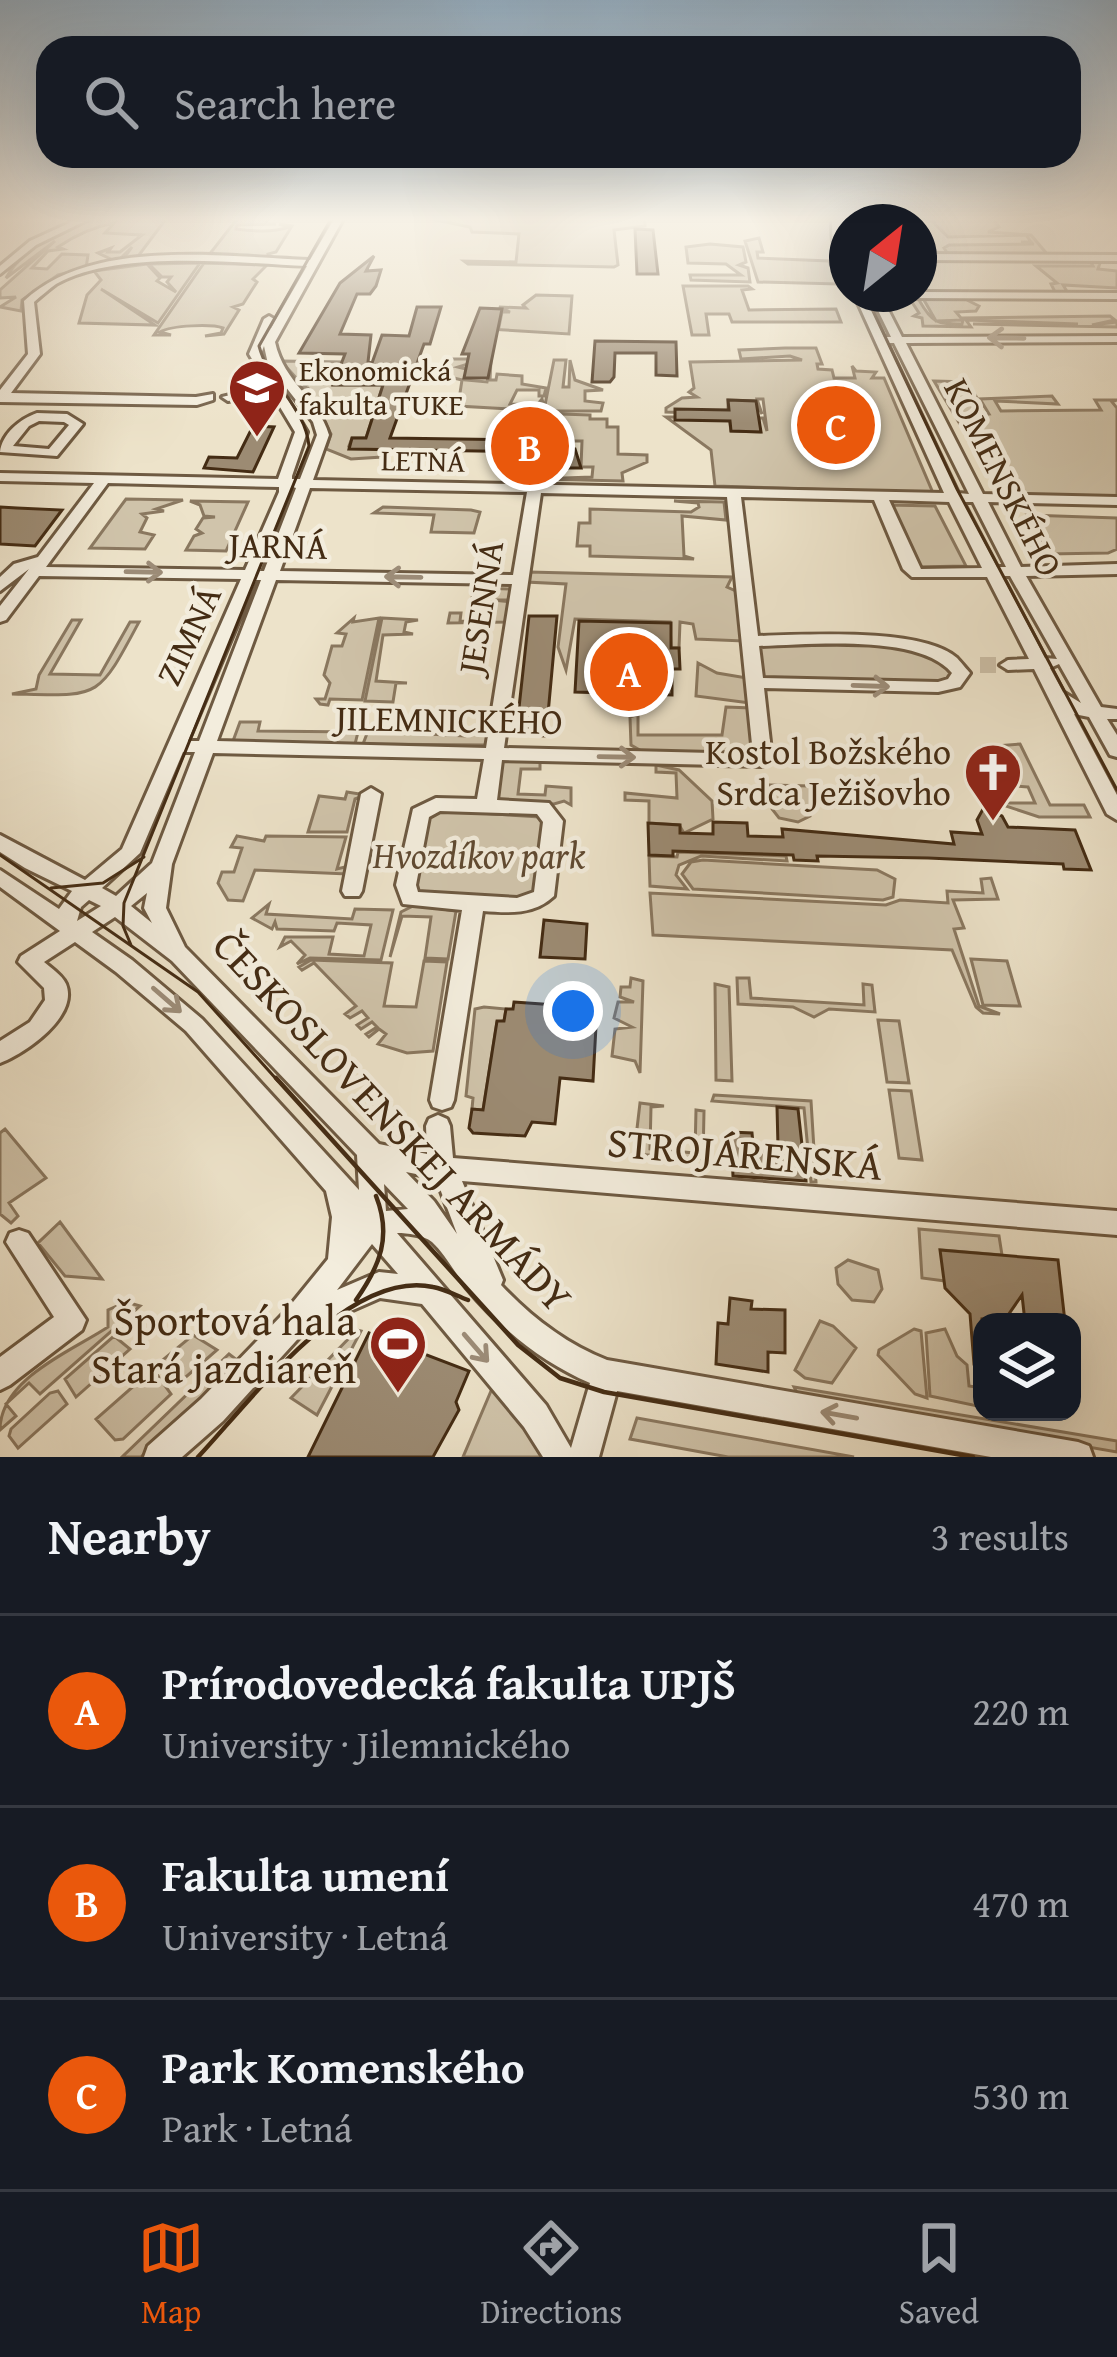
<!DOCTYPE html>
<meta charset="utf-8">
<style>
body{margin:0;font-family:"Gentium Book Plus",serif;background:#242831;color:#f1f3f6}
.controls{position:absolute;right:36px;bottom:36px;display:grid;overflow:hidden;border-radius:24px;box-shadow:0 12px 48px #0002}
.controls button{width:108px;height:108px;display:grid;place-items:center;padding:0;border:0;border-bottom:3px solid #363941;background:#171b24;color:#f1f3f6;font:60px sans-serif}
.compass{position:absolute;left:829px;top:204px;width:108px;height:108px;border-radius:50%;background:#171b24;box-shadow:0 12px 48px #0002;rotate:30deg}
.you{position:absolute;left:573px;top:1011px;width:42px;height:42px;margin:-30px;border:9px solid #fff;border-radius:50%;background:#1a73e8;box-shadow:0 0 0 18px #1a73e833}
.badge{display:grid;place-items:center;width:78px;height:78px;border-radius:50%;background:#ea580c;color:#fff;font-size:39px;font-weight:700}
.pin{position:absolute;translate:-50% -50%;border:6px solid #fff;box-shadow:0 3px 12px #0006}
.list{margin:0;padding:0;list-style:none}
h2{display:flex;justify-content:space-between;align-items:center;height:156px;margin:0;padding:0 48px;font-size:51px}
h2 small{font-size:39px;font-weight:400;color:#9ea1a6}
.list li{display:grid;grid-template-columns:78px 1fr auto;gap:36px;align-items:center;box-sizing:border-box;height:192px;padding:0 48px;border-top:3px solid #363941}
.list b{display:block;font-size:45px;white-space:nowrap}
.list p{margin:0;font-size:39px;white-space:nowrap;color:#9ea1a6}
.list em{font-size:39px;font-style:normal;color:#9ea1a6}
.icon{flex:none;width:66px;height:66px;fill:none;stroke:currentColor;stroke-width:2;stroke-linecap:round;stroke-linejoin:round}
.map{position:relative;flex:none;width:1117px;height:1457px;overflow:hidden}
.search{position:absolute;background:#171b24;box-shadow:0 12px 48px #0002;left:36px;right:36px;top:36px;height:132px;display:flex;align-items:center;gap:30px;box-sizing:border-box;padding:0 42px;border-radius:36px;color:#9ea1a6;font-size:45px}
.sheet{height:732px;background:#171b24}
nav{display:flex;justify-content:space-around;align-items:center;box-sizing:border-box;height:168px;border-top:3px solid #363941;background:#171b24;font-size:33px;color:#9ea1a6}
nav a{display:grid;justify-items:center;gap:6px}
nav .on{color:#ea580c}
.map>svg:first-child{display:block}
.green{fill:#d0c4ab;stroke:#8a7860;stroke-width:3}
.building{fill:#9c8b73;stroke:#442c14;stroke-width:3}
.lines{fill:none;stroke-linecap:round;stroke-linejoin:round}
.minor-tunnel{stroke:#cbbea6;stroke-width:16;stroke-dasharray:16 9;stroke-linecap:butt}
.minor-casing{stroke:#6e5a42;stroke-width:6}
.minor{fill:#f3eddd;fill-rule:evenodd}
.tram-far1{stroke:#442c14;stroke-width:3}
.tram{stroke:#442c14;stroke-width:4.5}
.oneway{stroke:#9c8c78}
.labels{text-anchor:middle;stroke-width:9;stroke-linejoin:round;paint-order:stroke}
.far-poi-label{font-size:30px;fill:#442c14;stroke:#f3eddd;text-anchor:start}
.far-street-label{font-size:30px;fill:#442c14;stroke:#f3eddd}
.street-label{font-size:36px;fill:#442c14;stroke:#f3eddd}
.poi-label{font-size:36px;fill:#442c14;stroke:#f3eddd;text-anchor:end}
.park-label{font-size:36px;font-style:italic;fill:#604a32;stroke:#f3eddd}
.near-street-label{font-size:42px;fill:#442c14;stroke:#f3eddd}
.near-poi-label{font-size:42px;fill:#442c14;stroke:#f3eddd;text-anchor:end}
</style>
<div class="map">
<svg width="1117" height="1457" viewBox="0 0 1117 1457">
<rect width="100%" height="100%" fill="#ede3ca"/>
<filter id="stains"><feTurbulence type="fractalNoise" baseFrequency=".00167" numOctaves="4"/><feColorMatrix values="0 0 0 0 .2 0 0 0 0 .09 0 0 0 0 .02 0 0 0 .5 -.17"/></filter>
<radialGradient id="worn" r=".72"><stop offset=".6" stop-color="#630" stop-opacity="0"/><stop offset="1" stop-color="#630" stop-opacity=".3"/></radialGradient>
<path class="green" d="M91 219H166L136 259 122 261 132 247 117 262 98 253 111 248 108 252H120L142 235 105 233 114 223C93 227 77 234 58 247L63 249 48 251 32 268 47 269 62 254 88 255 86 268 58 275 22 300 21 311 0 307 16 297 0 298V290L55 241 6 278C23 247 60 232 91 219Z
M237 219H268L266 224H276L237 225 236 229C252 231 272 233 289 227L279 224 292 226 276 252 268 254 269 260H205Z
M431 219H645V226L614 230 618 265 614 267 468 264 464 261 516 262 519 234 472 232 470 227Z
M930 219H993L999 227 988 232 1031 235 1048 255 948 254 944 248 949 245 1034 244 1021 242H1031L1026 235 948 237Z
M759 238 763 252H757L758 258 829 261 838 284 758 282 745 241Z
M710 244 743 247 746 262 739 265 748 268 750 282 691 280 690 275H741L726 264 688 263 686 247Z
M1090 260 1100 263 1098 269 1117 271V288L1063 285 1068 293 1056 294 1051 284 1057 283 1036 266H1093Z
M200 263 158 323 101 289 155 325 79 323 87 295 101 280 94 271 147 264 160 278 157 281 176 292 167 282 171 277H162L149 264Z
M204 263 267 265 253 279 257 282 243 304 233 307 239 310 224 334 205 336 221 333 223 328C212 324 172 325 160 332L171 335H154Z
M683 286H748L752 289 742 290 749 310 836 309 841 322H732L729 314H706L709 335H692Z
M536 295 572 296 569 334 488 329 499 327 502 312H510L499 307 526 308 523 305Z
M908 296 919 300C932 323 937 324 962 324L963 320 936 321 924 300 929 296 973 298 969 301 979 306 976 311 956 312 961 318 1110 316 1115 320 1092 325 1117 322V327L973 324H1078L966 320 971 327 923 326 922 318 914 316 919 313Z
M785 348H816L822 364H817L818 369 832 370 834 378H855L852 366 856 371 876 372 872 378H884L933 493 715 486 711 450 666 417H729L731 431 760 432 759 418H763L767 431 763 399H757L762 414 755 401 728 400V414L666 412V408L682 398 697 397 689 392 694 388 690 362 802 360 790 356 741 359 739 350Z
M450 359H484L458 367 466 369 465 380 487 382 491 360 490 380H496L497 374 522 376V384L546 388 544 396H539V390H517L510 404 537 405 542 399 545 411 458 406 462 380 445 376Z
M554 360H566L563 387H569L570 360 575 380 603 390 585 391V401L603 403 601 411H549L545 405Z
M281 361 343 362 334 385H383L366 438H352L349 446 384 450 382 457 351 459 326 449 331 434 308 388 303 387 308 384 298 380Z
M934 381 968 382 982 407 978 410 981 415 989 414 980 399 1052 396 1058 404 995 401 1001 411 1101 410 1095 400H1117L1112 402 1117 408V497H1004Z
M530 413 590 415V419H607V427H618V454L647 455V462L622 473 623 481 536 479 592 477 593 467H581L582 441H561V437L559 441 526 440Z
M126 499 183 500 156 509 164 511 142 514 147 518 140 532 154 535 145 549 90 548Z
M190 501 248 502 226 551 186 550 194 536 202 533 196 529 203 518 215 517 204 516 200 505Z
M674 501 724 502 726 520 682 516 684 556 694 559 590 556V546H577L579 523H590V509L691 512 699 507 698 503Z
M888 505 935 506 966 566 914 567Z
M383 507 471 510 480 512 474 533 431 532 434 515 374 513Z
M1027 515 1117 518V549L1108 553 1047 554 1039 537 1043 533 1032 526Z
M528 572 732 577 727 587 738 592 743 641 696 639 693 624 680 622 679 648H671L670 622 575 619 566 670 558 647 566 584 526 582Z
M474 588 515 589 514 600H492L514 602 507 622 448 623 450 613H461L460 621 478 622 481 604 471 603Z
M354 618 353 622 379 618 362 700 330 699 328 705 320 704 316 699H325L330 683 324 675 332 646H342L346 634 337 633Z
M382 618 418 620 406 622 404 632 413 634 383 635 376 681 407 683H396L393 702 365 701Z
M72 620H81L50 674 100 675 130 622H139C97 701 100 696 12 694L36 689 39 675Z
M758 641 922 645 953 659 954 683H764Z
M698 663 717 673 747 678 750 703 696 696Z
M726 707 751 708 753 746 743 753H645L631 745 630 717 638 714V735H722Z
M240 722H260L258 731 358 732 355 744 233 741Z
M467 729 491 730 487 745 363 744 368 731 465 736Z
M1020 744 1050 805H1084L1090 817H1039L997 803H1035L1028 787C992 785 993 781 982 747Z
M500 760 540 761V769H521L518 794 545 795 546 786 571 788V805L564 801 554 804 495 800Z
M656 765 679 770 712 801 713 819 684 833 679 825 649 823V801L625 800V793L677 798 676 773 656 772Z
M770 785 810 786V816L798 822 779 818 772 809Z
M347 792 366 795 355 799 347 832H308L319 796 345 799Z
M432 810 540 817C551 839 545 880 529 898L425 896 414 890 423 821Z
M237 836 264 841 266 836 346 837 337 869 349 866 347 874 255 870 243 901 228 900 218 883 222 872H234L242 848 231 847Z
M678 852 786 856 787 861 701 856 679 865 676 875 687 889 650 886 649 856 677 857Z
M703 860 877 870 895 879 893 897 883 900 693 889 682 874 691 862Z
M991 878 998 899 953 900 964 928 954 929 979 1006 1000 1014 983 1013 976 1007 952 950 653 935 650 893 886 905 900 900 948 903 947 891 983 893 981 879Z
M269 904 266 914 352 919 355 909 393 910 381 960 310 958 297 964 305 955 291 941 280 947 285 937H333L329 954 364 956 371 925 337 923 334 931 277 929 275 922 272 929 252 918Z
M415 905 456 911 448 959 425 958 431 917 402 916 390 957 401 912Z
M971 959 1007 961 1020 1006 983 1005Z
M311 960 392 963 384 1006 416 1007 424 961 447 962 433 1051 407 1053 378 1044 386 1034 379 1029 369 1037 366 1034 377 1027 372 1022 361 1029 357 1025 368 1018 362 1011 350 1018 345 1014 356 1006 314 963 302 970 299 967Z
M631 978 643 981 640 1073 635 1061 612 1056 615 1029 632 1027 614 1018 618 1002H634L620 997 621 987H630Z
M737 978H749L751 998 864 1005 863 984 872 985 875 1012 829 1009 814 1017 793 1007 738 1004Z
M715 984 729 987 732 1081 716 1080Z
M484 1007 506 1009 504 1021 497 1022 483 1110 472 1109 473 1098 466 1096 475 1009Z
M878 1020 899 1021 909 1083 887 1082Z
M889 1090 911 1091 922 1160 899 1158Z
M714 1095 811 1101 816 1182H811L804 1108 712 1101Z
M640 1103 664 1106 651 1107 650 1149 695 1153 696 1110 704 1111 703 1159 634 1154Z
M5 1129 46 1178 9 1203 18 1216 11 1223 0 1214V1133Z
M60 1222 102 1279 65 1276 38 1243Z
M919 1229 999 1236 1002 1255 941 1250 945 1281 922 1278Z
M848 1260 878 1270 882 1289 874 1302 852 1300 838 1284 836 1268Z
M126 1302 140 1306 40 1394 29 1383 6 1404 16 1416 0 1430C0 1379 70 1352 108 1327V1310Z
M820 1321 833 1326 856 1348 832 1383 805 1378 795 1370Z
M914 1329 921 1331 927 1398 915 1394 878 1355 879 1350Z
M945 1329 957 1356 967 1365 969 1386 982 1388V1407L930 1396 926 1333Z
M357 1330 361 1331 317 1415 291 1398Z
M193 1335 217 1350 179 1383 159 1363Z
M114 1336 130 1349 76 1397 65 1379Z
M229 1354 237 1360 229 1372 141 1457H122Z
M153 1369 171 1394 123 1439 115 1440 96 1419Z
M794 1387 1117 1441V1452L799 1397Z
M58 1391 67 1404 18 1448 9 1436 11 1429 50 1393Z
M491 1391H502L544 1457H463Z
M637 1418 854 1457H728L630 1439Z"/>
<path class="building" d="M635 229 653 230 658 274H637Z
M374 256 366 271 381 270 376 286 370 294H357L340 334 371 335 368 362 372 363 382 335 409 336 417 307H441L430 344H424L390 438 536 440 534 452 349 449 352 438H366L383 385H333L345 354 299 353 340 283Z
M480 308 502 309 488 378H464L469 354H462Z
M595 341 676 342 677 376 656 375V353H615L614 377 610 382H592Z
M728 400 756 401 761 432 731 431 730 421 675 420V409L729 410Z
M253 426 274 427 253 472 204 468 209 457 237 458Z
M546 448 575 449 581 468H538Z
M0 507 17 508 62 510 35 546 0 544Z
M529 616H557L546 736 516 735Z
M579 621 671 623V648H679L680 669H672V695L575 692Z
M983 809 1002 816 1008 827 1075 830 1091 870 1064 869 1063 864 928 858 817 856 818 861 794 860 793 855 673 851V856L649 855 648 823 680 825V833L713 834V822L747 823 748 836 783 837 782 829 954 844 951 832 982 834 977 820Z
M544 920 587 924 585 959 540 957Z
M514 1002 597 1008 593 1081 560 1078 555 1124 532 1122 525 1136 473 1133 469 1128 472 1109 483 1110 497 1021H504L506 1009H513Z
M777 1107 798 1109 806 1181 733 1176 731 1132 752 1133 753 1144 778 1146Z
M940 1250 1058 1260 1065 1322H1025L1022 1295 1006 1318 982 1319V1364H974L970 1314 945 1288Z
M730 1298 752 1301 751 1309 785 1310V1353L768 1352V1372L716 1364 718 1323 728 1324Z
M369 1333 469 1371 456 1402 459 1410 433 1457H308Z"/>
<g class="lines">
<path class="minor-tunnel" d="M980 665H1008"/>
<defs>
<path id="minor" d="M78 219H89L36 245 0 274V266L30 241Z
M334 219H343L275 342C284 383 318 398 329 435L313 480 944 493 854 294H864L884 337H891L870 294H880L902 337 1117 336V342L906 343 983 494 1117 497V505L988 502 1021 567 1117 564V574L1026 576 1101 707 1117 709V719H1107L1117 735V757L1110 755 1089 717 1074 714 1117 795V820L1107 814 1034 669 1008 670 1000 665 1008 660 1029 659 987 577H912L903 569 874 500 741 497 758 636C804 635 922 627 957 658 959 660 968 671 970 673L960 687 938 692 764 688 772 760 763 766 502 760 497 800 549 803 563 821 554 896C534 915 509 913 483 911L454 1100 451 1107 442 1110 433 1107 430 1100 462 910 403 904 396 885 413 809 436 798 477 799 484 759 213 753 172 864 166 908 185 947 379 1144 427 1154 426 1126 429 1119 438 1115 447 1119 450 1126 453 1158 1117 1211V1235L462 1181 503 1280 501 1285C531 1317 566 1344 607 1360L1078 1442 1089 1446 1093 1457H991L617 1391 599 1457H543L524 1427 422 1304 380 1298 305 1331 223 1421 182 1457H144L148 1446 201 1399 285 1312 328 1259 332 1217 326 1191 186 1031 116 972 75 942 44 962C51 968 62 975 66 984 79 1016 26 1053 0 1063V1041L30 1022 45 1000 44 988 18 962 21 956 60 931 0 887V870L59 909 72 891 25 868 0 852V835L85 880 122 849 241 579 39 576 6 620 0 622V606L29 569 0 591V577L14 564 38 557 94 483 0 481V473L278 479 295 432 271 392 228 401 222 397 268 386 249 354 264 319 269 316 274 319 270 330 307 266C237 263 118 249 56 284 49 289 41 296 34 302L40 354 11 393 196 397 213 394V400L197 405 0 402V390L28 354 24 301C92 237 223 257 310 260ZM887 343H894L969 494 958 493ZM264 346 268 364 313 422 317 435 300 479H292V476L307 432 261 354ZM108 483 279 487V492L245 570 46 567ZM293 487 296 488 264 571H260ZM310 488 527 492 513 575 280 571ZM541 493 727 497 753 754 504 748ZM889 500 949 502 982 568 921 569ZM963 502H973L1006 567H997ZM1002 576H1010L1057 659 1045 658ZM256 580H261L199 741H188ZM276 580 512 584 486 748 217 741ZM759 646C808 645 919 633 952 673L948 679 938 682 763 678ZM1059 664 1081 703 1063 692 1050 668ZM183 752H195L152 863 116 896 102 888 140 853ZM440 811 537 814 543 822 534 892 517 898 418 892 416 885 429 817ZM147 893 144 908 152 923 131 906ZM89 900 101 906 77 921 81 907ZM115 917 172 961 357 1155 359 1190 202 1019 132 960 92 932ZM406 1172 436 1178 457 1234 434 1201ZM384 1184 408 1209 386 1211ZM397 1233C408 1233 423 1235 432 1242 445 1254 455 1273 466 1287 500 1328 541 1362 590 1383L571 1448 546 1405ZM372 1244 398 1274 379 1272 337 1290Z
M832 219H841L847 270C832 258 832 237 832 219Z
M844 219H853L855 222 847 224Z
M885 219H894L897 222H887Z
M919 254 1117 255V261L919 260Z
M919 292 1117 293V299L908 298 903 295Z
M37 413 67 414 83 424 57 456 0 452C2 434 20 419 37 413ZM39 421 64 422 69 425 49 449 13 446 29 426Z
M371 788 381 794 362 891 359 896H345L342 891 361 794Z
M19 1230 28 1233 86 1320 82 1330 10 1385 0 1390V1357L54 1317 6 1242 10 1233Z"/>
</defs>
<use href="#minor" class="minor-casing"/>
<use href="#minor" class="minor"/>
<path class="tram-far1" d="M841 219 847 253
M865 294 957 489 1117 790
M0 855 198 992 278 1081
M51 888 103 883 144 857
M131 945 123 926 124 903 309 446C305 406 269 384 259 346L331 219"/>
<path class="tram" d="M276 1078 518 1345 560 1378 604 1392 973 1457
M356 1300C380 1266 392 1236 376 1196
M198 1457C249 1403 348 1268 433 1287 445 1289 457 1296 468 1300"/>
</g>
<defs><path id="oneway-shaft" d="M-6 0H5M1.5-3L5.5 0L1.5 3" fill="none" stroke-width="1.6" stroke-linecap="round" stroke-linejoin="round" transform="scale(3)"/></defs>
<g class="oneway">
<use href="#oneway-shaft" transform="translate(1006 338) rotate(-179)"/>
<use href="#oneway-shaft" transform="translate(144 572) rotate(1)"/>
<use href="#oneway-shaft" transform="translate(403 577) rotate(-179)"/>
<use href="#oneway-shaft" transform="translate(871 686) rotate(2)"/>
<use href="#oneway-shaft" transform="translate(617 757) rotate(1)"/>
<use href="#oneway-shaft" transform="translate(167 1000) rotate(41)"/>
<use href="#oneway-shaft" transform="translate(476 1348) rotate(49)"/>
<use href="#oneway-shaft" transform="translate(839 1415) rotate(-170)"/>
</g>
<linearGradient id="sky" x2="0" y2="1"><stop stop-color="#93aec3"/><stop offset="0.52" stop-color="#f7f2e7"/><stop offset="1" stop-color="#f7f2e7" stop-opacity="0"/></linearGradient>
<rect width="1117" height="423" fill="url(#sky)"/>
<defs>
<symbol id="university-pin" viewBox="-11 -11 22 30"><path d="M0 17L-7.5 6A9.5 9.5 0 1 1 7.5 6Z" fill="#8f2418" stroke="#f3eddd"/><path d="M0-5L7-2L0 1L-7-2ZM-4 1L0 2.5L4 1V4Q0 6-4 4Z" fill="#fff"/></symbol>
<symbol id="church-pin" viewBox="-11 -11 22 30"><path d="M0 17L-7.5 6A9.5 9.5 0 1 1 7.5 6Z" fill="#8f2418" stroke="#f3eddd"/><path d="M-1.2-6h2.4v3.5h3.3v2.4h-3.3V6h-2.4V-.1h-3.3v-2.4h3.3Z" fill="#fff"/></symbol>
<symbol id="stadium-pin" viewBox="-11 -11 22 30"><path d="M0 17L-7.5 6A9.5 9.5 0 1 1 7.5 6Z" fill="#8f2418" stroke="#f3eddd"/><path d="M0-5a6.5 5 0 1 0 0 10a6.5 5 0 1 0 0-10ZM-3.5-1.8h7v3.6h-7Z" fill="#fff"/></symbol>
</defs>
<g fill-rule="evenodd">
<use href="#university-pin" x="224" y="355" width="66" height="90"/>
<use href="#church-pin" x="960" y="739" width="66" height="90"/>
<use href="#stadium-pin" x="365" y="1311" width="66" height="90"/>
</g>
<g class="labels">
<g class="far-poi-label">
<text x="299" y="381">Ekonomická<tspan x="299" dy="34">fakulta TUKE</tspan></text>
</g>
<g class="far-street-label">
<text transform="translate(423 461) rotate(1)" y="10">LETNÁ</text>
</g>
<g class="street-label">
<text transform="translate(1004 477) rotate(63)" y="13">KOMENSKÉHO</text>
<text transform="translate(278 545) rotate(1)" y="13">JARNÁ</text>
<text transform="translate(480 607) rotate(-81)" y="13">JESENNÁ</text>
<text transform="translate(188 635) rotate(-65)" y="13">ZIMNÁ</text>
<text transform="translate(449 719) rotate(1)" y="13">JILEMNICKÉHO</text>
</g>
<g class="poi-label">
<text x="951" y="764">Kostol Božského<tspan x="951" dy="41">Srdca Ježišovho</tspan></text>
</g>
<g class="park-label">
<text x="479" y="868">Hvozdíkov park</text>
</g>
<g class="near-street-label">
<text transform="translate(393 1121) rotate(47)" y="15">ČESKOSLOVENSKEJ ARMÁDY</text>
<text transform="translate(745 1153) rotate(5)" y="15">STROJÁRENSKÁ</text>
</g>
<g class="near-poi-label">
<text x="356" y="1335">Športová hala<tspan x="356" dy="48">Stará jazdiareň</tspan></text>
</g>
</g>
<rect width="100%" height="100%" filter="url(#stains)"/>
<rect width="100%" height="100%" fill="url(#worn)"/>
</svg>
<div class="controls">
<button><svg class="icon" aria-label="layers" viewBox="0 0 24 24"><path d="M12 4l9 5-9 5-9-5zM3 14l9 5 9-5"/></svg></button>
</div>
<svg class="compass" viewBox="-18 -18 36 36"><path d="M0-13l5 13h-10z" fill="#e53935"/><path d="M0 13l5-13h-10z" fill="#9ea1a6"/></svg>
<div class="you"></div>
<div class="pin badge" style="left:629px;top:672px">A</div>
<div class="pin badge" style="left:530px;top:446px">B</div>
<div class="pin badge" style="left:836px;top:425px">C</div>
<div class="search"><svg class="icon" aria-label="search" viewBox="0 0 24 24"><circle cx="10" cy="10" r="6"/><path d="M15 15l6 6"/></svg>Search here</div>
</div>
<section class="sheet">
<h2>Nearby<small>3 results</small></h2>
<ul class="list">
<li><span class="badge">A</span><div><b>Prírodovedecká fakulta UPJŠ</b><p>University · Jilemnického</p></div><em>220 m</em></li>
<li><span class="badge">B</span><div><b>Fakulta umení</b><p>University · Letná</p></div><em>470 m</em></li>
<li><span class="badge">C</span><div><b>Park Komenského</b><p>Park · Letná</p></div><em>530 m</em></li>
</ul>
</section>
<nav>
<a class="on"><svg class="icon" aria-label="map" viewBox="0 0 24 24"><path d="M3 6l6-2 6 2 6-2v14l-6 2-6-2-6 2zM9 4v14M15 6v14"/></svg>Map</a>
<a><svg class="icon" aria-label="directions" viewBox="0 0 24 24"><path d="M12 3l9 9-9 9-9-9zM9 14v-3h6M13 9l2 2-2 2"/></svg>Directions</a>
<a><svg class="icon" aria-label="saved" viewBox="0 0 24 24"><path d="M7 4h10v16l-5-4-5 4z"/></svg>Saved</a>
</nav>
